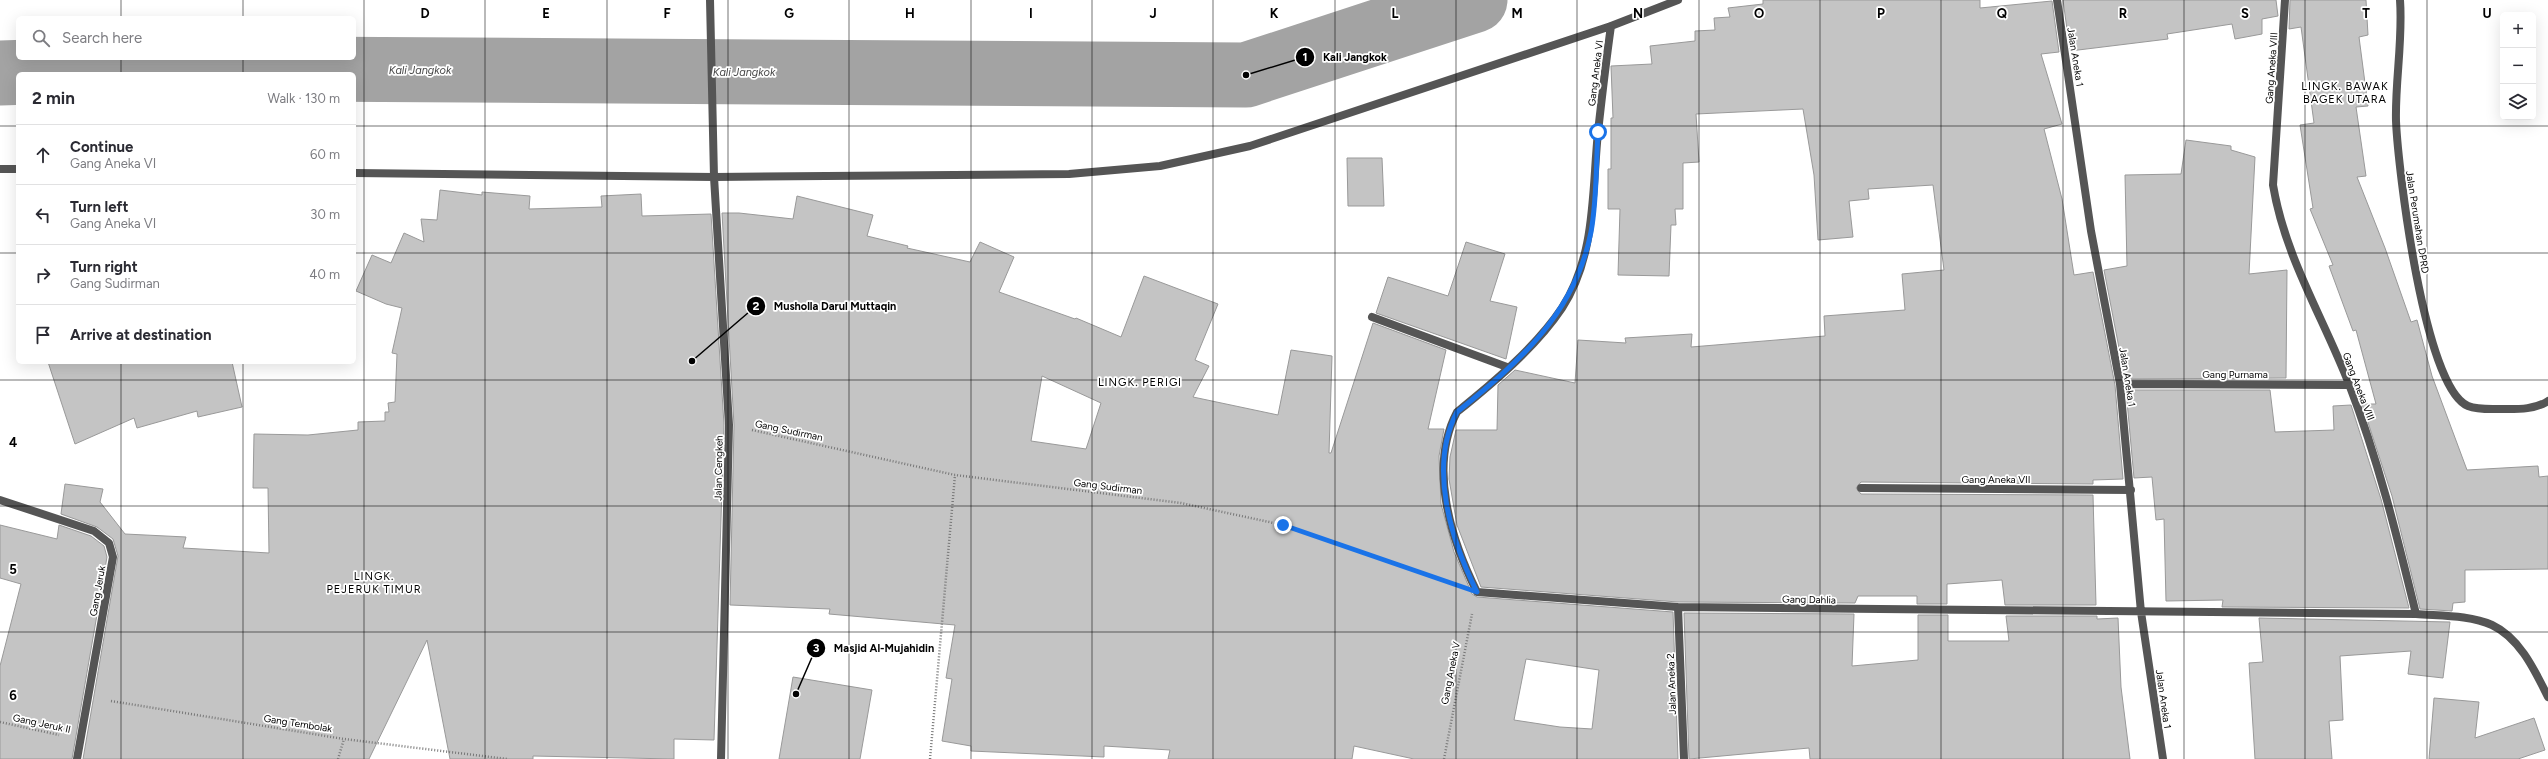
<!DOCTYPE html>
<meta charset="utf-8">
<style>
body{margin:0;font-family:Figtree,sans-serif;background:#f7f7f7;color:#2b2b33}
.controls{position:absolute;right:12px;top:12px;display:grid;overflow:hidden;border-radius:6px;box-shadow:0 4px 16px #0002}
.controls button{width:36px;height:36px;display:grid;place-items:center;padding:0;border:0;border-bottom:1px solid #e1e1e2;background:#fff;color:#2b2b33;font:20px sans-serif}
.stop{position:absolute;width:12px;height:12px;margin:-9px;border:3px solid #1a73e8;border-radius:50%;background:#fff}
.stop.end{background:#1a73e8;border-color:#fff;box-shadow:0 1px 4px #0008}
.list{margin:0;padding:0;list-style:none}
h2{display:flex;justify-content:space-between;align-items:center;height:52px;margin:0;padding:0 16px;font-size:17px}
h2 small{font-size:13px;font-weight:400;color:#7c7c81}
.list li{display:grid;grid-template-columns:26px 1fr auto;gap:12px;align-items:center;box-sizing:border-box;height:60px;padding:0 16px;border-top:1px solid #e1e1e2}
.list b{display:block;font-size:15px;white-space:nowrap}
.list p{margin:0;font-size:13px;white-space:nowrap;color:#7c7c81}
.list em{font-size:13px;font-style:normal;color:#7c7c81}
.icon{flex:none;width:22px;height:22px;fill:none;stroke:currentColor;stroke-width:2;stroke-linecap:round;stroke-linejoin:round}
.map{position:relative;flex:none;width:2548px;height:759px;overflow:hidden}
.search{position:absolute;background:#fff;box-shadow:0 4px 16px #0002;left:16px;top:16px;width:340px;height:44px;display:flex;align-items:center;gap:10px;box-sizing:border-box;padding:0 14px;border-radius:6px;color:#7c7c81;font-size:15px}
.panel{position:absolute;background:#fff;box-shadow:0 4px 16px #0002;left:16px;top:72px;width:340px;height:292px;border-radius:6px}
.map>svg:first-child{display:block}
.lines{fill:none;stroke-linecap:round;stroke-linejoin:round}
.river{stroke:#a3a3a3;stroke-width:65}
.building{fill:#c4c4c4;stroke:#999;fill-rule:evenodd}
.path{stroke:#777;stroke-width:2.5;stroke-dasharray:1 2;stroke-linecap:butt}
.minor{stroke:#555;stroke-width:8}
.route{stroke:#1a73e8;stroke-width:5}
.grid{fill:none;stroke:#000;stroke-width:1;stroke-opacity:0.55}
.labels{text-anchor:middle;stroke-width:3.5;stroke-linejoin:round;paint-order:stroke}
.street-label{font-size:10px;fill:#000;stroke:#fff}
.water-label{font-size:11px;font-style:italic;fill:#444;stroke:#fff}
.neighbourhood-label{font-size:11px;letter-spacing:1px;fill:#000;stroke:#fff}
.grid-label{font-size:13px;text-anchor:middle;font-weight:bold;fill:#000;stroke:#fff;stroke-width:3.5;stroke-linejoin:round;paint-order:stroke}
.leader{fill:none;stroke:#000;stroke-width:1.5}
.callout-dot{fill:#000;stroke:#fff;stroke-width:1.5}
.mark-label{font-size:12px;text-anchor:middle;font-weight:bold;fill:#fff}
.callout-label{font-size:11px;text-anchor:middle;font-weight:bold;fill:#000;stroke:#fff;stroke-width:3.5;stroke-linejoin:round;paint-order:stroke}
</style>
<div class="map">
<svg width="2548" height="759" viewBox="0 0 2548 759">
<rect width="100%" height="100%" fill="#fff"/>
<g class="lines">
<path class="river" d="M0 73 151 68 1246 75 1475 0"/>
</g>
<path class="building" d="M1763 0H1980V8L2052 1 2059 52 2041 54 2062 124 2044 129 2062 199 2074 275 2093 272 2115 385 2123 479 2093 480V484L1861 482 1856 488 1861 494 2093 495 2096 605H2005L2002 580 1947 584V604H1917V596H1858L1855 603 1678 602 1481 587 1457 525 1449 479 1450 457 1456 430H1497L1498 385 1515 370 1575 383 1578 340 1626 343 1625 338 1692 334 1691 347 1825 336 1824 316 1905 310 1902 274 1944 270 1933 185 1868 189 1869 199 1849 201 1853 237 1818 240 1814 175 1803 109 1696 114 1699 162 1683 163V209H1675L1676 225H1671L1669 276 1618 275 1620 209H1608V169H1611V118H1613L1611 66 1652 64 1650 46 1695 41V31L1715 30 1714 18 1730 17 1728 8 1763 4Z
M2063 0H2276L2278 16 2262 19V34L2235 39 2232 24 2167 34 2168 39 2070 51Z
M2290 0H2366L2368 35 2359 37 2368 106 2356 107 2366 176 2357 177 2385 248 2411 322 2417 320 2432 376 2467 470 2538 466 2539 477 2548 476V569L2465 570V602L2453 603 2452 611 2420 609 2392 496 2362 404H2376L2356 330 2353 331 2329 266 2333 265 2310 209 2313 208 2300 125 2314 123 2301 27 2289 29Z
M2186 140 2231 146V150L2255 157 2249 274 2287 270 2286 378 2125 379 2104 270 2127 266 2125 175 2181 174Z
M1347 158H1382L1384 206H1348Z
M440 190 482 195V192L530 196 529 209 602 207 601 196 641 194 642 216 711 214 724 425 714 740 674 739V759L533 756V759H450L427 640 369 759H83L118 556 113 539 97 527 61 514 65 484 103 489 100 502 125 534 186 537 183 548 269 553 268 488H253L254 434 308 435 358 430V422L385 421V412H389L388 403 395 402 397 354 392 353 402 308 386 304 356 291 372 255 391 263 404 233 424 242 421 219 437 220Z
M797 196 873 215 867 236 908 246 907 248 970 262 980 242 1014 257 999 292 1075 319 1076 318 1121 337 1144 276 1218 304 1195 360 1209 366 1193 397 1278 415 1291 350 1332 356 1329 453H1331L1373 323 1446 350 1428 429H1444L1439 456 1441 504 1454 552 1472 594 1477 597 1673 612 1678 759H1414L1354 746 1352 759H1168L1170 750 1104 746V757L971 751V746L942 741 952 679 946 678 955 625 829 614 830 609 730 605 734 425 722 213H739L793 219ZM1042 376 1101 403 1086 449 1031 441ZM1526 659 1599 670 1592 729 1560 727 1514 720Z
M1466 242 1505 254 1490 301 1517 307 1506 359 1376 313 1388 277 1448 296Z
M48 362H232L242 407 198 417 197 411 137 428 134 418 75 444Z
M2126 390H2270L2275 432 2334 430 2333 406 2351 405 2381 499 2409 608 2222 607 2223 600 2166 601 2164 519 2156 520 2152 477 2134 478Z
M0 525 57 539 59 525 91 536 104 546 107 557 72 759H0V666L21 584 0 578Z
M1684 613 1854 614 1852 666 1918 660V615H1948V641H2009L2006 616H2097V619L2118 618 2121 687 2130 759H1810L1809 748 1689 759Z
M2259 618 2450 622 2443 678 2408 674 2411 651 2340 656 2343 720 2329 721 2332 759H2255L2249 663 2263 662Z
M793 677 872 690 860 759H779Z
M2434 698 2479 702 2475 738 2534 718 2545 750 2518 759H2429Z"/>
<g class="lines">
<path class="path" d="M752 430 955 475 1181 503 1283 525 1446 581
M111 701 344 739 507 759
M0 722 59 735
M338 759 344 739
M930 759 955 475
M1444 759 1472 614"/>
<path class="minor" d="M710 0 714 177 729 425 721 759
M2057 0 2091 231 2120 384 2141 612 2163 759
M2285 0 2273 185C2285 257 2323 317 2349 384 2378 459 2397 536 2416 614 2440 616 2470 615 2492 625 2520 638 2535 671 2548 697
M2400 0C2403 40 2395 81 2396 121 2398 168 2424 388 2468 406 2478 410 2491 409 2501 409 2517 409 2534 410 2548 401
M1611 26C1606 61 1602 96 1598 132 1592 191 1596 256 1562 308 1536 347 1493 383 1457 412 1428 467 1451 540 1477 592L1678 607 2416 614
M0 169H18
M354 173 714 177 1069 174 1160 166 1250 146 1611 26 1678 0
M1372 317 1507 367
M2120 384 2349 385
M1861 488 2131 490
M0 500 94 531 109 543 113 557 77 759
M1678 607 1684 759"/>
</g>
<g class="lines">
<path class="route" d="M1283 525 1477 592C1451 540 1428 467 1457 412 1519 362 1575 314 1591 232 1597 200 1596 164 1598 132"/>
</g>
<path class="grid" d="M121 0V18M243 0V18M364 0V759M485 0V759M607 0V759M728 0V759M849 0V759M971 0V759M1092 0V759M1213 0V759M1335 0V759M1456 0V759M1577 0V759M1699 0V759M1820 0V759M1941 0V759M2063 0V759M2184 0V759M2305 0V759M2427 0V759M121 58V74M243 58V74M0 126H18M354 126H2548M0 253H18M354 253H2548M121 362V759M243 362V759M0 380H2548M0 506H2548M0 632H2548"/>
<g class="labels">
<g class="street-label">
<text transform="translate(2076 57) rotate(81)" y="4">Jalan Aneka 1</text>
<text transform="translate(2271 68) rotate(-86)" y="4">Gang Aneka VIII</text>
<text transform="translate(1595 73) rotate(-83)" y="4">Gang Aneka VI</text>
<text transform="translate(2418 222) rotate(81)" y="4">Jalan Perumahan DPRD</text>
<text x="2235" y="378">Gang Purnama</text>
<text transform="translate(2128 377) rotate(81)" y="4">Jalan Aneka 1</text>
<text transform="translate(2359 386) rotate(69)" y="4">Gang Aneka VIII</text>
<text transform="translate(789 430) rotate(12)" y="4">Gang Sudirman</text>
<text transform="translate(718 468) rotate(-89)" y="4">Jalan Cengkeh</text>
<text x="1996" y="483">Gang Aneka VII</text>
<text transform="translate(1108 486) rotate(7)" y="4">Gang Sudirman</text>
<text transform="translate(97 591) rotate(-80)" y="4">Gang Jeruk</text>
<text transform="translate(1809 599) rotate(1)" y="4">Gang Dahlia</text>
<text transform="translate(1450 673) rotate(-79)" y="4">Gang Aneka V</text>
<text transform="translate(1671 684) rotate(-92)" y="4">Jalan Aneka 2</text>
<text transform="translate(2164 699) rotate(82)" y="4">Jalan Aneka 1</text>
<text transform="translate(42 723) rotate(12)" y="4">Gang Jeruk II</text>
<text transform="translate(298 723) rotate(9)" y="4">Gang Tembolak</text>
</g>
<g class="water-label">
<text x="420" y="74">Kali Jangkok</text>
<text x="744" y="76">Kali Jangkok</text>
</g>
<g class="neighbourhood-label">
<text x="2345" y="90">LINGK. BAWAK<tspan x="2345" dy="13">BAGEK UTARA</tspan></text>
<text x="1140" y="386">LINGK. PERIGI</text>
<text x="374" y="580">LINGK.<tspan x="374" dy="13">PEJERUK TIMUR</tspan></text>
</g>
</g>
<g class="grid-label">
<text x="425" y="18">D</text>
<text x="546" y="18">E</text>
<text x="667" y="18">F</text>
<text x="789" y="18">G</text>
<text x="910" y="18">H</text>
<text x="1031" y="18">I</text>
<text x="1153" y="18">J</text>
<text x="1274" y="18">K</text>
<text x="1395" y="18">L</text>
<text x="1517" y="18">M</text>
<text x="1638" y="18">N</text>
<text x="1759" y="18">O</text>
<text x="1881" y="18">P</text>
<text x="2002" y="18">Q</text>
<text x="2123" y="18">R</text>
<text x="2245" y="18">S</text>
<text x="2366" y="18">T</text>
<text x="2487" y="18">U</text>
<text x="13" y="447">4</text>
<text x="13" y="574">5</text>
<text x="13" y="700">6</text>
</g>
<path class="leader" d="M1246 75L1305 57M692 361L756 306M796 694L816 648"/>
<g class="callout-dot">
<circle cx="1246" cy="75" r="4"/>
<circle cx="692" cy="361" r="4"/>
<circle cx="796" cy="694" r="4"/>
<circle cx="1305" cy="57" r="10"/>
<circle cx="756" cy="306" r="10"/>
<circle cx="816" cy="648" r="10"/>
</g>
<g class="mark-label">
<text x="1305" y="61">1</text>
<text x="756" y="310">2</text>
<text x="816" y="652">3</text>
</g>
<g class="callout-label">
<text x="1355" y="61">Kali Jangkok</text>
<text x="835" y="310">Musholla Darul Muttaqin</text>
<text x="884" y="652">Masjid Al-Mujahidin</text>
</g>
</svg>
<div class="controls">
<button>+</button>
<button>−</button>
<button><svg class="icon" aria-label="layers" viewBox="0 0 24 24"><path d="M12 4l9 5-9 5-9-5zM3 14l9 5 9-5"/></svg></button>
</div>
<div class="stop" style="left:1598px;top:132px"></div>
<div class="stop end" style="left:1283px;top:525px"></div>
<div class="search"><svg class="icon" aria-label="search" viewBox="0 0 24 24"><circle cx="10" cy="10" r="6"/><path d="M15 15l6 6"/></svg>Search here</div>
<section class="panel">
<h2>2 min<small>Walk · 130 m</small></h2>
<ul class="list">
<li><svg class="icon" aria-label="ahead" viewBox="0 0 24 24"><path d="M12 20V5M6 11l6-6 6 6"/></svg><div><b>Continue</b><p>Gang Aneka VI</p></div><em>60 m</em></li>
<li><svg class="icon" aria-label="left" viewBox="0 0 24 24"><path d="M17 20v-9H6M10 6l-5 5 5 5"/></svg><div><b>Turn left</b><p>Gang Aneka VI</p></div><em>30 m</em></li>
<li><svg class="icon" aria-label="right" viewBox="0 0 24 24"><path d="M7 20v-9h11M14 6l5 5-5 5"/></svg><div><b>Turn right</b><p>Gang Sudirman</p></div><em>40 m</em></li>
<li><svg class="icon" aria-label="arrive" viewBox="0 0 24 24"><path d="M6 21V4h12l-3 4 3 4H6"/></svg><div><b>Arrive at destination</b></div></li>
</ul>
</section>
</div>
